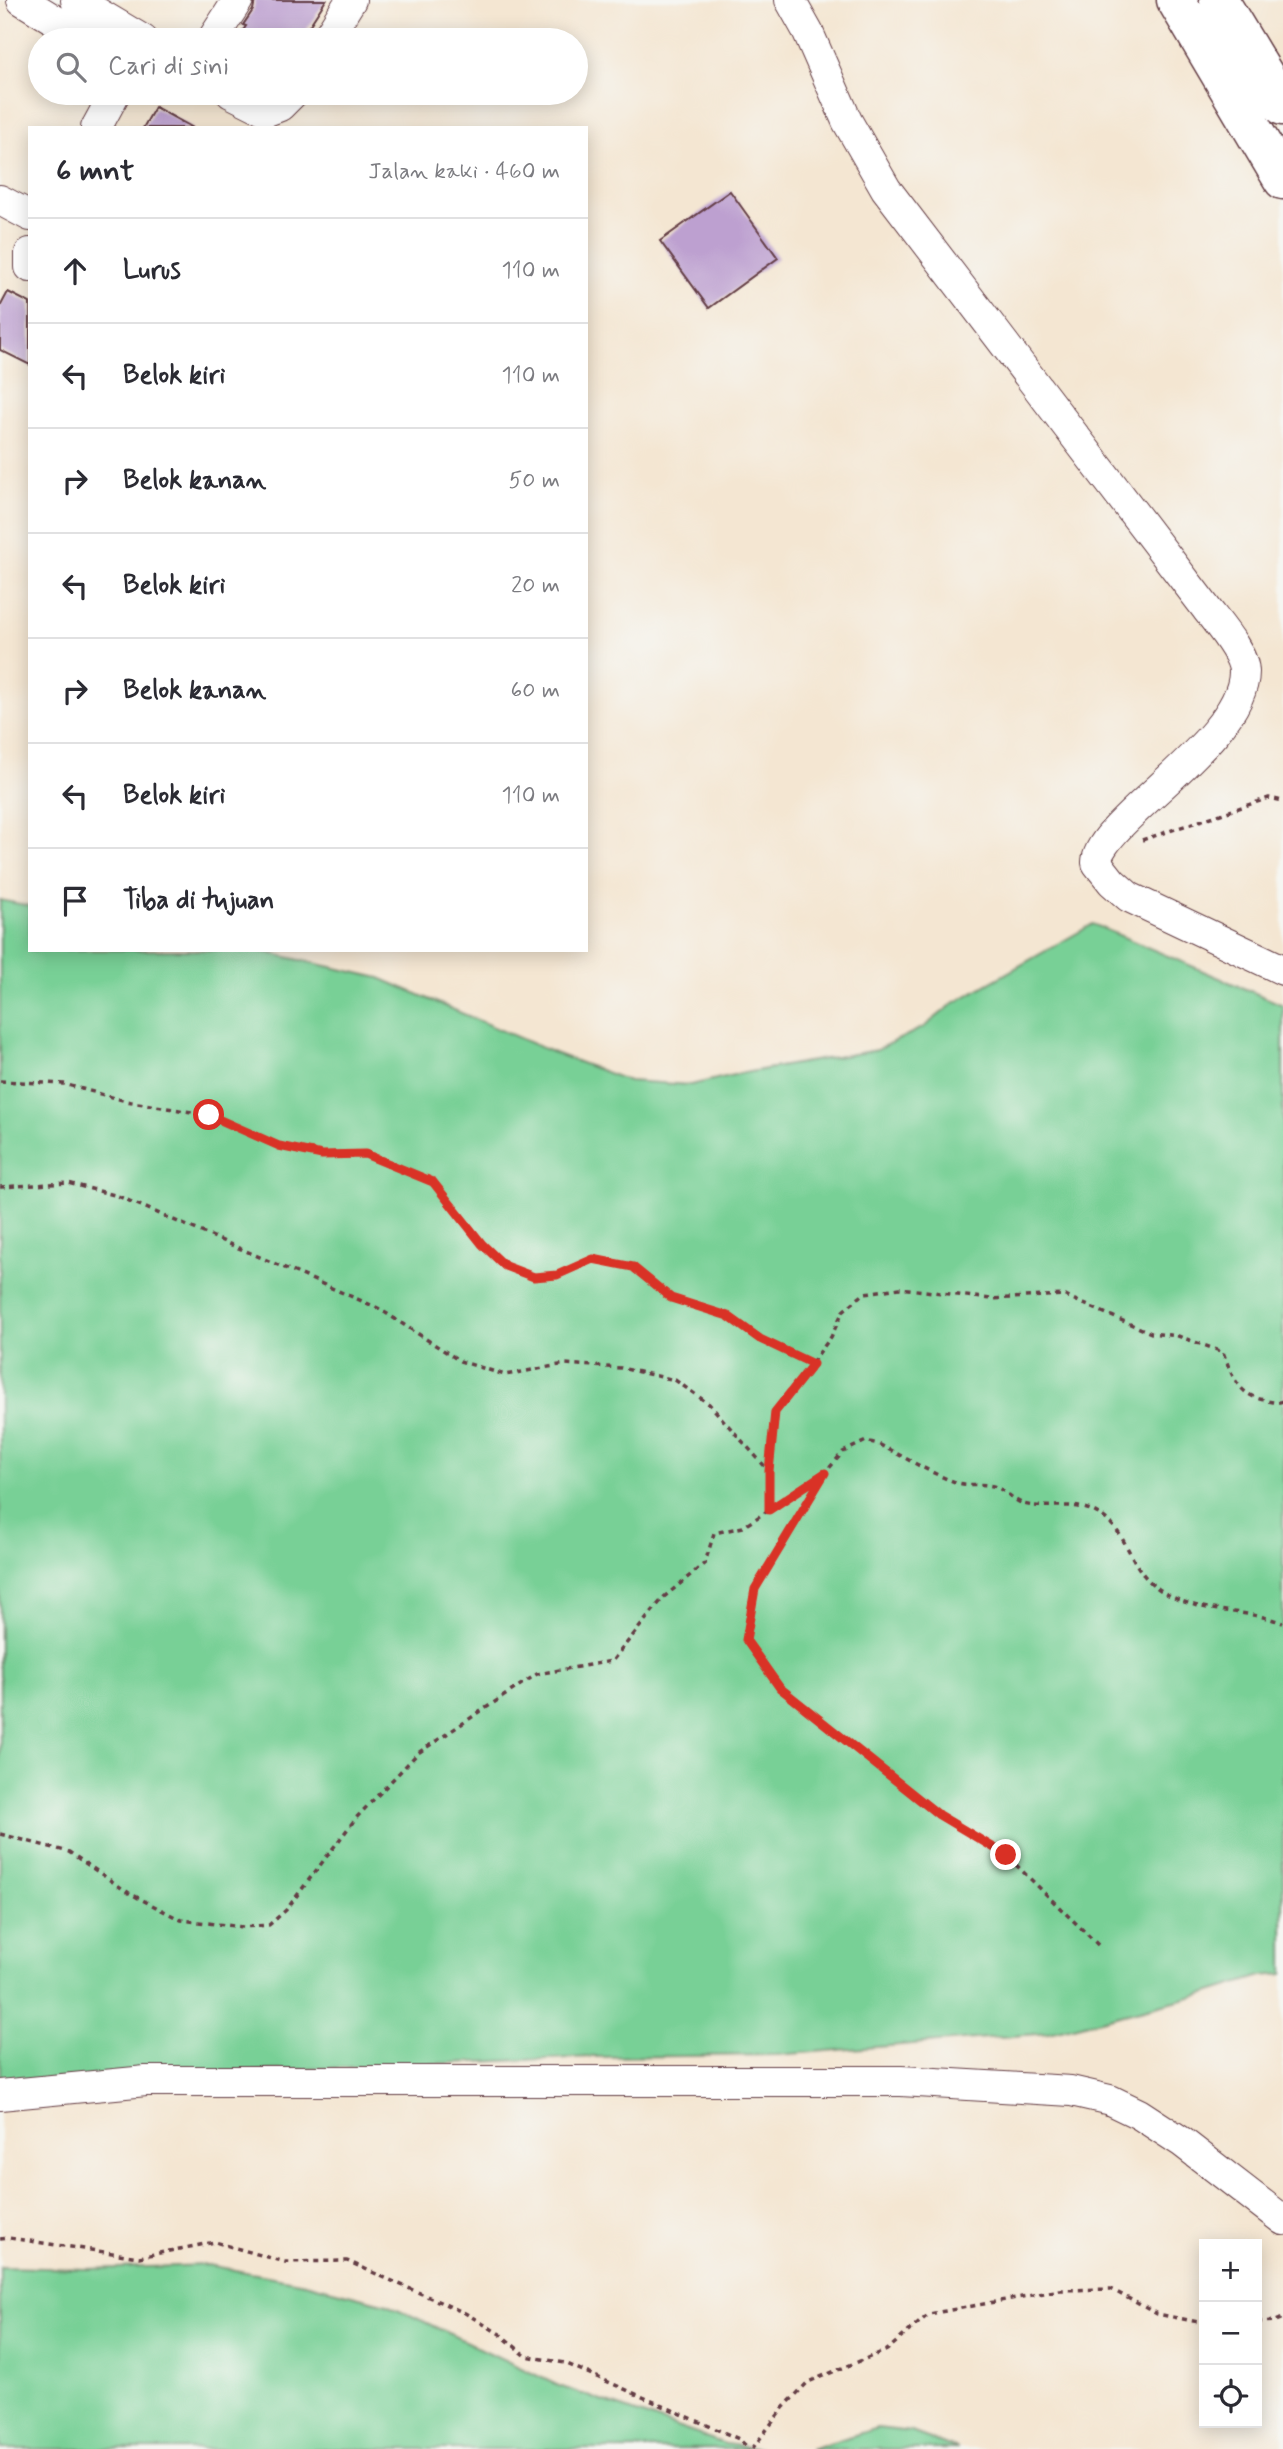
<!DOCTYPE html>
<html lang="id">
<meta charset="utf-8">
<style>
body{margin:0;font-family:Mynerve,sans-serif;background:#f2f2f3;color:#2b2b33}
.controls{position:absolute;right:21px;bottom:21px;display:grid;overflow:hidden;border-radius:0px;box-shadow:0 4px 18px #0003}
.controls button{width:63px;height:63px;display:grid;place-items:center;padding:0;border:0;border-bottom:2px solid #e1e1e2;background:#fff;color:#2b2b33;font:35px sans-serif}
.stop{position:absolute;width:21px;height:21px;margin:-16px;border:5px solid #d93025;border-radius:50%;background:#fff}
.stop.end{background:#d93025;border-color:#fff;box-shadow:0 2px 7px #0008}
.list{margin:0;padding:0;list-style:none}
h2{display:flex;justify-content:space-between;align-items:center;height:91px;margin:0;padding:0 28px;font-size:30px}
h2 small{font-size:23px;font-weight:400;color:#7c7c81}
.list li{display:grid;grid-template-columns:46px 1fr auto;gap:21px;align-items:center;box-sizing:border-box;height:105px;padding:0 28px;border-top:2px solid #e1e1e2}
.list b{display:block;font-size:26px;white-space:nowrap}
.list em{font-size:23px;font-style:normal;color:#7c7c81}
.icon{flex:none;width:38px;height:38px;fill:none;stroke:currentColor;stroke-width:2;stroke-linecap:round;stroke-linejoin:round}
.map{position:relative;flex:none;width:1283px;height:2449px;overflow:hidden}
.search{position:absolute;background:#fff;box-shadow:0 4px 18px #0003;left:28px;top:28px;width:560px;height:77px;display:flex;align-items:center;gap:18px;box-sizing:border-box;padding:0 24px;border-radius:38px;color:#7c7c81;font-size:26px}
.panel{position:absolute;background:#fff;box-shadow:0 4px 18px #0003;left:28px;top:126px;width:560px;height:826px;border-radius:0px}
.map>svg:first-child{display:block}
.green{fill:#78d096;stroke:#617860;stroke-width:2}
.building{fill:#bda0d0}
.lines{fill:none;stroke-linecap:round;stroke-linejoin:round}
.minor-casing{stroke:#643d44;stroke-width:32}
.highway-casing{stroke:#643d44;stroke-width:41}
.path{stroke:#643d44;stroke-width:3.5;stroke-dasharray:5 5;stroke-linecap:butt}
.minor{stroke:#fff;stroke-width:30}
.highway{stroke:#fff;stroke-width:38}
.route{stroke:#d93025;stroke-width:9}
</style>
<div class="map">
<svg width="1283" height="2449" viewBox="0 0 1283 2449">
<rect width="100%" height="100%" fill="#f6f6f2"/>
<filter id="ink" filterUnits="userSpaceOnUse"><feTurbulence type="fractalNoise" baseFrequency=".0143" numOctaves="2"/><feDisplacementMap in="SourceGraphic" scale="14" xChannelSelector="R" yChannelSelector="G"/><feConvolveMatrix kernelMatrix="1 2 1 2 8 2 1 2 1" color-interpolation-filters="sRGB"/></filter>
<filter id="wash" filterUnits="userSpaceOnUse"><feTurbulence type="fractalNoise" baseFrequency=".00686" numOctaves="4" result="noise"/><feDisplacementMap in="SourceGraphic" scale="28" xChannelSelector="R" yChannelSelector="G"/><feGaussianBlur stdDeviation="1.57" result="paint"/><feColorMatrix in="noise" values="0 0 0 0 0 0 0 0 0 0 0 0 0 0 0 0 0 1.4 0 .05"/><feComposite in="paint" operator="in"/></filter>
<g filter="url(#wash)">
<rect width="100%" height="100%" fill="#f4e6d2"/>
<path class="green" d="M0 900 30 906V950H256L380 978 554 1053 629 1081 691 1085 738 1074 877 1050 924 1027 954 1003 1093 924 1283 1005V1974L1262 1976 1207 1993 1049 2033 777 2055 593 2057 0 2082Z
M208 2265 305 2283 387 2304 559 2386 725 2444 761 2449H0V2267L88 2269Z
M877 2428 911 2432 958 2449H810Z"/>
<g id="blocks">
<path class="building" d="M255 0H326L300 40H237L246 26 243 25 253 10Z
M155 107 193 128H143Z
M730 191 778 258 709 308 660 241Z
M8 292 30 303V365L0 350V307Z"/>
</g>
</g>
<g filter="url(#ink)">
<use href="#blocks" fill-opacity="0" stroke="#643d44" stroke-width="2"/>
<g class="lines">
<defs>
<path id="minor" d="M22 0 87 40
M76 0 143 40
M790 0 808 32 847 121 886 189 1206 608C1217 623 1244 653 1244 672 1244 740 1095 824 1097 863L1112 882 1129 897 1283 970
M212 40 238 0
M326 40 351 0
M231 93 267 111 280 106 293 93
M96 128 115 93
M0 200 30 216
M30 253V267
M0 2095 146 2081H901L1071 2091 1110 2100 1139 2114 1182 2142 1283 2220"/>
<path id="highway" d="M1176 0 1283 180
M1219 0 1283 106"/>
</defs>
<use href="#minor" class="minor-casing"/>
<use href="#highway" class="highway-casing"/>
<path class="path" d="M1142 840 1269 798 1283 801
M0 1081 64 1084 126 1101 209 1115 279 1146 322 1155 365 1154 433 1182 482 1244 505 1266 534 1277 557 1275 593 1259 633 1267 671 1298 728 1316 760 1339 813 1364
M0 1187 68 1183 118 1196 378 1308 460 1361 505 1375 565 1364 621 1368 675 1380 709 1404 769 1471
M824 1475 755 1589 745 1640 780 1688 939 1815 1006 1855 1098 1945
M769 1510V1471L775 1412 831 1337 843 1311 865 1293 900 1288 991 1299 1063 1295 1151 1333 1178 1336 1223 1352C1231 1373 1237 1393 1260 1399 1269 1401 1275 1404 1283 1401
M0 1834 69 1852 129 1893 181 1920 243 1927 269 1925 286 1910 356 1818 418 1753 537 1674 612 1661 664 1597 705 1563 714 1533 743 1527 825 1473 843 1452 866 1441 878 1444C903 1456 928 1472 955 1482 967 1487 983 1482 996 1487 1006 1491 1014 1501 1024 1504 1044 1510 1070 1501 1093 1511 1129 1528 1126 1564 1156 1587 1195 1616 1241 1607 1283 1623
M0 2239 9 2238 139 2257 215 2242 285 2262 347 2261 465 2313 500 2334 526 2356 565 2363 739 2439 749 2449
M1257 2322 1276 2321 1283 2318
M752 2449 784 2407 808 2382 887 2350 929 2314 1060 2290 1111 2289 1157 2314 1204 2323"/>
<use href="#minor" class="minor"/>
<use href="#highway" class="highway"/>
</g>
</g>
<g class="lines" filter="url(#ink)">
<path class="route" d="M209 1115 279 1146 322 1155 365 1154 433 1182 482 1244 505 1266 534 1277 557 1275 593 1259 633 1267 671 1298 728 1316 760 1339 813 1364 775 1412 769 1471V1510L825 1473 755 1589 746 1640 780 1688 939 1815 1006 1855"/>
</g>
</svg>
<div class="controls">
<button>+</button>
<button>−</button>
<button><svg class="icon" aria-label="locate" viewBox="0 0 24 24"><circle cx="12" cy="12" r="6"/><path d="M12 2v4M12 18v4M2 12h4M18 12h4"/></svg></button>
</div>
<div class="stop" style="left:209px;top:1115px"></div>
<div class="stop end" style="left:1006px;top:1855px"></div>
<div class="search"><svg class="icon" aria-label="search" viewBox="0 0 24 24"><circle cx="10" cy="10" r="6"/><path d="M15 15l6 6"/></svg>Cari di sini</div>
<section class="panel">
<h2>6 mnt<small>Jalan kaki · 460 m</small></h2>
<ul class="list">
<li><svg class="icon" aria-label="ahead" viewBox="0 0 24 24"><path d="M12 20V5M6 11l6-6 6 6"/></svg><div><b>Lurus</b></div><em>110 m</em></li>
<li><svg class="icon" aria-label="left" viewBox="0 0 24 24"><path d="M17 20v-9H6M10 6l-5 5 5 5"/></svg><div><b>Belok kiri</b></div><em>110 m</em></li>
<li><svg class="icon" aria-label="right" viewBox="0 0 24 24"><path d="M7 20v-9h11M14 6l5 5-5 5"/></svg><div><b>Belok kanan</b></div><em>50 m</em></li>
<li><svg class="icon" aria-label="left" viewBox="0 0 24 24"><path d="M17 20v-9H6M10 6l-5 5 5 5"/></svg><div><b>Belok kiri</b></div><em>20 m</em></li>
<li><svg class="icon" aria-label="right" viewBox="0 0 24 24"><path d="M7 20v-9h11M14 6l5 5-5 5"/></svg><div><b>Belok kanan</b></div><em>60 m</em></li>
<li><svg class="icon" aria-label="left" viewBox="0 0 24 24"><path d="M17 20v-9H6M10 6l-5 5 5 5"/></svg><div><b>Belok kiri</b></div><em>110 m</em></li>
<li><svg class="icon" aria-label="arrive" viewBox="0 0 24 24"><path d="M6 21V4h12l-3 4 3 4H6"/></svg><div><b>Tiba di tujuan</b></div></li>
</ul>
</section>
</div>
